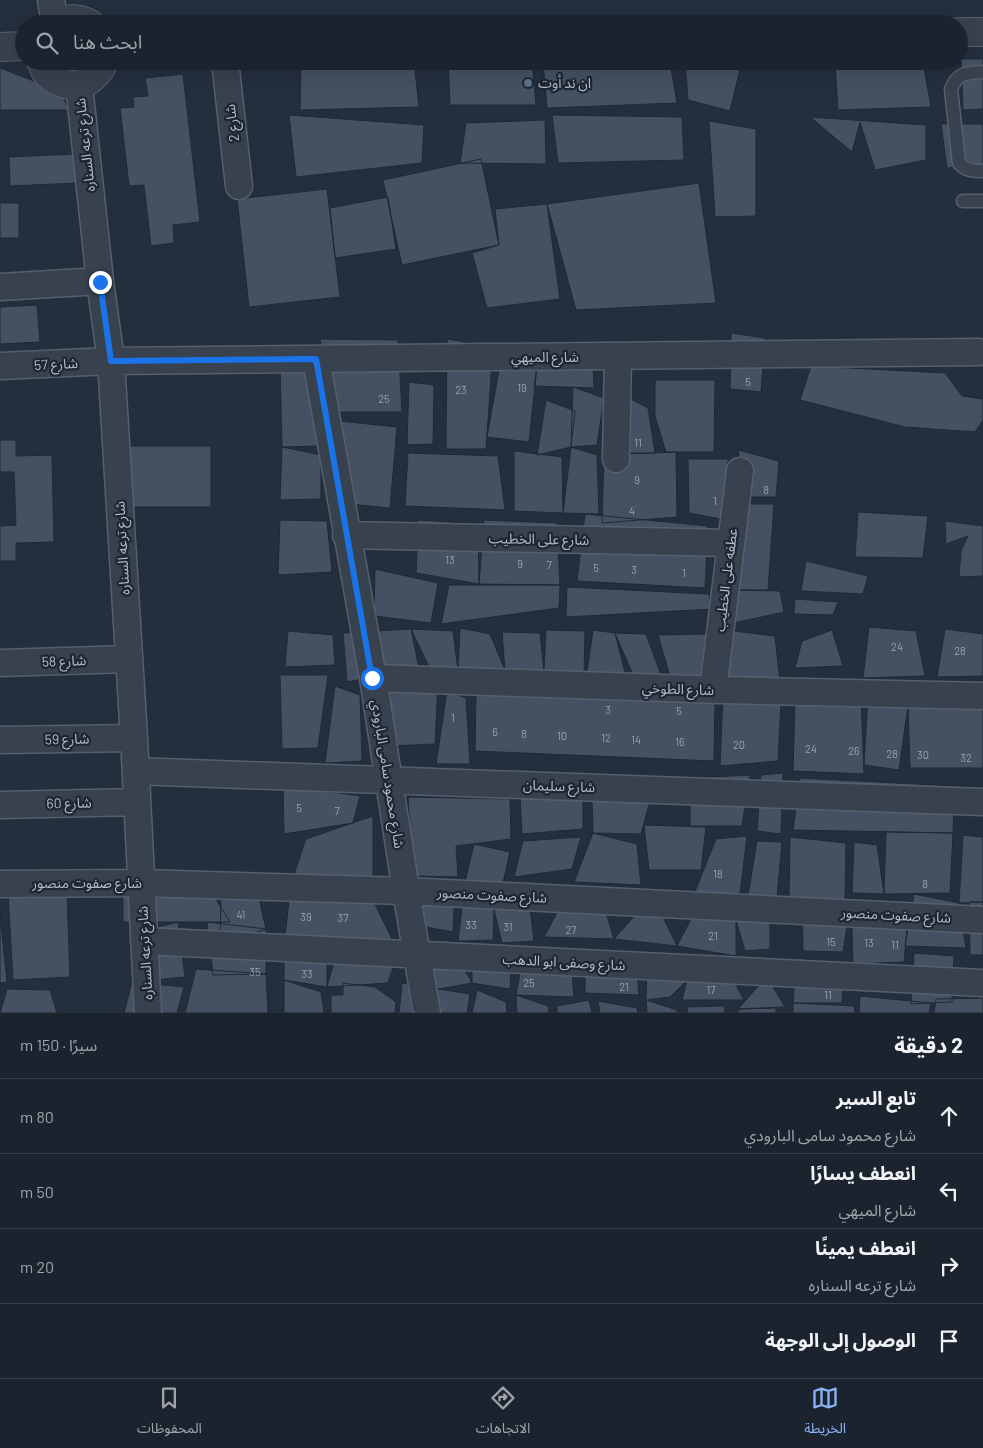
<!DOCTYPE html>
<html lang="ar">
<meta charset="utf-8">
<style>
body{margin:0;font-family:Barlow,"Noto Sans Arabic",sans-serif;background:#282f3a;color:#f1f3f6;direction:rtl}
.stop{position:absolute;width:15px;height:15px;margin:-11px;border:4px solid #1a73e8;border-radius:50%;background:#fff}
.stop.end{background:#1a73e8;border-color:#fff;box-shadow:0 1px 5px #0008}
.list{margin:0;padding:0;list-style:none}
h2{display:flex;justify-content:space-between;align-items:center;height:65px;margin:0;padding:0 20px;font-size:21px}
h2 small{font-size:16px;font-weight:400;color:#a0a4aa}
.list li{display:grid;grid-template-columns:32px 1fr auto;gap:15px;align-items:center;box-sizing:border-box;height:75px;padding:0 20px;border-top:1px solid #39404a}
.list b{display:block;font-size:19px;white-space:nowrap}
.list p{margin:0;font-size:16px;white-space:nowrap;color:#a0a4aa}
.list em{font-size:16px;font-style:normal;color:#a0a4aa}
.icon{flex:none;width:28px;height:28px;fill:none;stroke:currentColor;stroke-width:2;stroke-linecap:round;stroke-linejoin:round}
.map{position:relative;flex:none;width:983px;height:1013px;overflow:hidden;direction:ltr}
.search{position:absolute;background:#1b232e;box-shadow:0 5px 20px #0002;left:15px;right:15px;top:15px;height:55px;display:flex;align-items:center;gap:12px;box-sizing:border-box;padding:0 18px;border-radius:28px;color:#a0a4aa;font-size:19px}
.sheet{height:365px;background:#1b232e}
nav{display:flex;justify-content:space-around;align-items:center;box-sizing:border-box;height:70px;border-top:1px solid #39404a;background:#1b232e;font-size:14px;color:#a0a4aa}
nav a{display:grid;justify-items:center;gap:2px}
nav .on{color:#8ab4f8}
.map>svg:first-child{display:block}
.building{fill:#455162;stroke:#1f2835}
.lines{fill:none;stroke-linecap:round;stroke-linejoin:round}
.service-casing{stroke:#565f6c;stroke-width:15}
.minor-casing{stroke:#565f6c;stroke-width:29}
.tertiary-casing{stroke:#565f6c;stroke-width:30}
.service{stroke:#38414e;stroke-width:12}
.minor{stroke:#38414e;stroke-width:26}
.tertiary{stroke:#38414e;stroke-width:28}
.route{stroke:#1a73e8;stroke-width:6}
.service-dot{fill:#5c6f8a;stroke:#1d2633;stroke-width:2}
.labels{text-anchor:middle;stroke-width:4.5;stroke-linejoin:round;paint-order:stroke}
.number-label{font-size:11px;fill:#98a1af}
.poi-label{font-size:14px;fill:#b4bcc9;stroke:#1d2633;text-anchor:start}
.street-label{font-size:14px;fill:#b4bcc9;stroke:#1d2633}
</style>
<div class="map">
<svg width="983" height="1013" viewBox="0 0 983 1013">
<rect width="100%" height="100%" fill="#242f3e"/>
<path class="building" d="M961 59H983V109L963 110Z
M301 61H414L419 107 300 110Z
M448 61H532L536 105H450Z
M685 61H742L730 111 688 100Z
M543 62H670L677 103 547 108Z
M835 64 924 68 931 107 838 110Z
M0 68 60 91 69 110H0Z
M183 74 200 222 173 225 174 243 151 246 144 185 129 186 120 108 134 107 133 97 148 96 145 78Z
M289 115 424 125 422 163 296 177Z
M552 115 682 117 684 160 558 163Z
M810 117 926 125V160L875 170 860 122 852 152Z
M545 120 546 164 460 163 466 123Z
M709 121 756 129V216L715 217Z
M941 124H983V165L947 168Z
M75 154 77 183 10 186 9 157Z
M481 159 499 245 402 265 383 180Z
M699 183 716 303 576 310 547 204Z
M327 189 340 297 249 307 237 199Z
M388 197 396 249 335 258 330 208Z
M0 203H19V238H0Z
M547 204 560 299 487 308 472 253 499 245 495 209Z
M37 305 40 342 0 344V307Z
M731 333 765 338 761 392 730 389Z
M320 339 398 340 402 412H334Z
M447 339 493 347 486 449H446Z
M501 359 537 367 529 442 487 437Z
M280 366 309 369 319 446 282 447Z
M811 366 945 373 962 396 983 399V420L975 432 905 427 800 400Z
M537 367H593L594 388 534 386Z
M655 380H715L714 452H666L655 416Z
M409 382 434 385 433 444 407 445Z
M573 387 604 398 597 445 571 447Z
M629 398 648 408 655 453H630Z
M546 400 575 411 571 447 537 455Z
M339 421 397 427 390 508 348 504Z
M0 440H16V456L52 455 54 542 16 543V561H0V526L16 525 14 472H0Z
M124 446H211V507H125Z
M282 447 321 455V499L280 500Z
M571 447 597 455 599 514 563 513Z
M738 450 779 461 776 497H746Z
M514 451 562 457 563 513 514 511Z
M676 452 677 517 602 523 604 455Z
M408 453 498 456 505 510 405 506Z
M688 459H728L726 520 689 513Z
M744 504H774L768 590H734Z
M858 512 928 516 923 558 855 557Z
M585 514 708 526 705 588 577 581Z
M280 520 327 521 332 572 278 575Z
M418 520 478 524 479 584 416 573Z
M484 520 557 523 560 585 479 584Z
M945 521 983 526V576L959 577 961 551 968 536 946 544Z
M806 561 868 576 863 594 801 591Z
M375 569 438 583 431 623 374 616Z
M449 585H560L559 608 441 624Z
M567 587 709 594 712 609 566 617Z
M734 590 780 591 784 612 734 623Z
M795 599 838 602 833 615 794 614Z
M869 627 916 631 925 676 863 678Z
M460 628 490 634 505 670 458 671Z
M411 629 419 668 347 682 343 633Z
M411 629 453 631 458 671H431Z
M945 629 983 634V676L937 677Z
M546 630 585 631 584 673 544 672Z
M593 630 615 633 625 673 586 679Z
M832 630 843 666 795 668 802 641Z
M288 631 333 635 335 665 285 667Z
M734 631 775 636 780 682H722Z
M502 632 540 633 544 672 505 670Z
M615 633 646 634 662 678 634 677Z
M707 634 705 677 670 676 658 635Z
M280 675H328L318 748 282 749Z
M379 683 438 685 435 744 390 746Z
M335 686 360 695 362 761 325 763Z
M447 691 466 698 470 764H436Z
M476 691 715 699 714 761 475 751Z
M861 693 864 774 793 771 795 701Z
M723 694 781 701 778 761 720 766Z
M868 694 908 706 899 770 864 765Z
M908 706 983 709V768H910Z
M783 773 781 834 757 831 761 775Z
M750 775 742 826H690V778Z
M800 778 955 786 953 833 793 830Z
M283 785 360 796 353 823 284 834Z
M520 796 583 799V829L522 834Z
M408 797 510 799 511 839 456 846 458 877 413 876Z
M592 799 650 801 641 834 593 833Z
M373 816V879L293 878 306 839Z
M644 825 706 827 701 870H649Z
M886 832 953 833 950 893 884 894Z
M593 833 637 844 641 885 574 882Z
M963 835 983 837V902L959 903Z
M747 836 740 894H694L716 839Z
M581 837 572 869 514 877 523 841Z
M790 837 846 843 845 900H789Z
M757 841 782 842 777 896H748Z
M854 842 877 845 884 894 852 893Z
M474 844 510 852 503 883 465 882Z
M421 882 455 884 453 932 421 926Z
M465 882 494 910 493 940 458 941Z
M123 892 212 893 230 922H123Z
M8 894H67L70 977 13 980Z
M258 894 266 929 220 945 221 896Z
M914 894 959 903 966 948 905 946Z
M289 900H373L393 941 285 937Z
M802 900 851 901 843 952 803 951Z
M851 901 909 905 904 962 853 964Z
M969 902H983V955H970Z
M530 907 534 941 502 943 494 910Z
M560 907 606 912 614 939 544 937Z
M637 913H661L677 946 614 939Z
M694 913 736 920V956L677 946Z
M0 914 7 982 0 983Z
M770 918V949L745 951 736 920Z
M178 922 185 977 132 982 134 933Z
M207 922 266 929V974L213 975Z
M337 951 394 964 388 983 327 987Z
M914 953 954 956 952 1002 911 1004Z
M284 956 327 962V987L284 980Z
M796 958 844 965 842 1003H793Z
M428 964 462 965 472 983 434 990Z
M472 966 511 970 510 989 472 983Z
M647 966 687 980 670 997 646 1000Z
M521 968 572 973 574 997 516 995Z
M196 969 266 974 268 1013H185Z
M637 974 639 995 585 993V976Z
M284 980 321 992 324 1013H284Z
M687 980 734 981 744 1000H682Z
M132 982 184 987 177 1013H124Z
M770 982 785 1007 738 1009 761 983Z
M343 983 375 987 396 1002 395 1013H331V995H343Z
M402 983 470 994 467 1013H399Z
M7 989 50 990 57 1013H0Z
M477 990 506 1002 507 1013H472Z
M516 995 548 1006 549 1013H517Z
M860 996 931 1003 929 1013H859Z
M983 998V1013H934L936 999Z
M589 1000 592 1013H557V1006Z
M646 1000 677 1010V1013H647Z
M598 1001 637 1008 638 1013H600Z
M793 1003 854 1006 855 1013H793Z
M724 1006 725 1013H688L687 1007Z
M776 1008V1013H738V1009Z"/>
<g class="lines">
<defs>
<path id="service" d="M983 72C967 73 958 72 951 89L959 163C966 171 973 171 983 171
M963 201H983"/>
<path id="minor" d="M51 0 55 24
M225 61 239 186
M79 85 100 281 111 361 134 738 148 1013
M0 287 100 281
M316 359 373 678 406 891 427 1013
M0 366 111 361 979 352
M616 459 618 356
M346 535 731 543
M0 663 129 659
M373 678 723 690 983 696
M713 690 740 471
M0 740 134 738
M136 771 983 802
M0 805 137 802
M0 884 142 883 406 891 983 920
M144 941 983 983"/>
<path id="tertiary" d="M55 24C67 18 77 17 90 24
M959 32H983
M0 47 24 46
M41 61C43 65 44 69 46 72 52 80 68 87 79 85 90 82 100 72 104 61"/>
</defs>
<use href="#service" class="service-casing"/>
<use href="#minor" class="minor-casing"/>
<use href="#tertiary" class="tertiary-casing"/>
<use href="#service" class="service"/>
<use href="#minor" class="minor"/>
<use href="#tertiary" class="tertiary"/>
</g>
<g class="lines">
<path class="route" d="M100 282 111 361 316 359 372 678"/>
</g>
<circle class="service-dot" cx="528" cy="83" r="5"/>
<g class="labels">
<g class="number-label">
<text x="748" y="386">5</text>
<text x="522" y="392">19</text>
<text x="461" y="394">23</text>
<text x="384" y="403">25</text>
<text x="638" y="447">11</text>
<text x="637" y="484">9</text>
<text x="766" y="494">8</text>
<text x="715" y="505">1</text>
<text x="632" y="515">4</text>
<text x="450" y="564">13</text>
<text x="520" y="568">9</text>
<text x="549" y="569">7</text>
<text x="596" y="572">5</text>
<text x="634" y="574">3</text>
<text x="684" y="577">1</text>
<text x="897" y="651">24</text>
<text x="960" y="655">28</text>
<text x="608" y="714">3</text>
<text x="679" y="715">5</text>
<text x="453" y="722">1</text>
<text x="495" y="736">6</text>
<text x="524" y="738">8</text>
<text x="562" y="740">10</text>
<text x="606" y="742">12</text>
<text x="636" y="744">14</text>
<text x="680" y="746">16</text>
<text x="739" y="749">20</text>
<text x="811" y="753">24</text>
<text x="854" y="755">26</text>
<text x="892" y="758">28</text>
<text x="923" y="759">30</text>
<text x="966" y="762">32</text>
<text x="299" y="812">5</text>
<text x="337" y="815">7</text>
<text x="718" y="878">18</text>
<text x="925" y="888">8</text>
<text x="241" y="919">41</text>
<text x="306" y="921">39</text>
<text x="343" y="922">37</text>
<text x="471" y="929">33</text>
<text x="508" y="931">31</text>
<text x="571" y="934">27</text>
<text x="713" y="940">21</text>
<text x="831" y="946">15</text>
<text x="869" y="947">13</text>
<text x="895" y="949">11</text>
<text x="255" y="976">35</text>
<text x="307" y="978">33</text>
<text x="529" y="987">25</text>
<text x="624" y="991">21</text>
<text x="711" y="994">17</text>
<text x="828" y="999">11</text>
</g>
<g class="poi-label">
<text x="538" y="88">ان ند أوت</text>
</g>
<g class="street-label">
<text transform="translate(232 123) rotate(-97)" y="5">شارع 2</text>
<text transform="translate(85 145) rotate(-96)" y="5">شارع ترعه السناره</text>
<text x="545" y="362">شارع الميهي</text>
<text transform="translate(56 364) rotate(-3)" y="5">شارع 57</text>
<text transform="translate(539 539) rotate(1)" y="5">شارع على الخطيب</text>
<text transform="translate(122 548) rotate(-93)" y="5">شارع ترعه السناره</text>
<text transform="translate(726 580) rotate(-83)" y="5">عطفه على الخطيب</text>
<text transform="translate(64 661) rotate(-2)" y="5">شارع 58</text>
<text transform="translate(678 689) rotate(2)" y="5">شارع الطوخي</text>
<text transform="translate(67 739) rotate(-1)" y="5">شارع 59</text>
<text transform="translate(388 774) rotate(81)" y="5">شارع محمود سامى البارودي</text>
<text transform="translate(559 786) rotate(2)" y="5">شارع سليمان</text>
<text transform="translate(69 803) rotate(-1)" y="5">شارع 60</text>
<text x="87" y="888">شارع صفوت منصور</text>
<text transform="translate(492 895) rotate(3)" y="5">شارع صفوت منصور</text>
<text transform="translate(896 915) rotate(3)" y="5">شارع صفوت منصور</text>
<text transform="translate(145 953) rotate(-93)" y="5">شارع ترعه السناره</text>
<text transform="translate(564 962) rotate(3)" y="5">شارع وصفى ابو الدهب</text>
</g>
</g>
</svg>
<div class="stop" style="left:372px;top:678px"></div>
<div class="stop end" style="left:100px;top:282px"></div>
<div class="search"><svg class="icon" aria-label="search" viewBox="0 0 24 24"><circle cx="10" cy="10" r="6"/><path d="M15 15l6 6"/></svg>ابحث هنا</div>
</div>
<section class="sheet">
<h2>2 دقيقة<small>سيرًا · 150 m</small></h2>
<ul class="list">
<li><svg class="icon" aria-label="ahead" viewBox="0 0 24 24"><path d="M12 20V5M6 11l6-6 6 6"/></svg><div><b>تابع السير</b><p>شارع محمود سامى البارودي</p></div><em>80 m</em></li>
<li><svg class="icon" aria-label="left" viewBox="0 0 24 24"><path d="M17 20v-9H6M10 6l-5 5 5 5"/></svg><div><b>انعطف يسارًا</b><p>شارع الميهي</p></div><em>50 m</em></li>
<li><svg class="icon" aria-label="right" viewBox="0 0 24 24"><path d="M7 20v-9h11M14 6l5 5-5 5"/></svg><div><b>انعطف يمينًا</b><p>شارع ترعه السناره</p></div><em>20 m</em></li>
<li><svg class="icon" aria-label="arrive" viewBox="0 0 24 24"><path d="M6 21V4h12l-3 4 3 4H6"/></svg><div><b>الوصول إلى الوجهة</b></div></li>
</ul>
</section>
<nav>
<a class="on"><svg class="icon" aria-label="map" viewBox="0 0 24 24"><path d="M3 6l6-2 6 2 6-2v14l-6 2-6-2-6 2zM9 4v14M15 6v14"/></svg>الخريطة</a>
<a><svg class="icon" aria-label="directions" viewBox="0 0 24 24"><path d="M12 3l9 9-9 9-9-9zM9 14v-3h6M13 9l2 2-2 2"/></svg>الاتجاهات</a>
<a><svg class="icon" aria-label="saved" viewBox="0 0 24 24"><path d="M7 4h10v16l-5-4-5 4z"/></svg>المحفوظات</a>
</nav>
